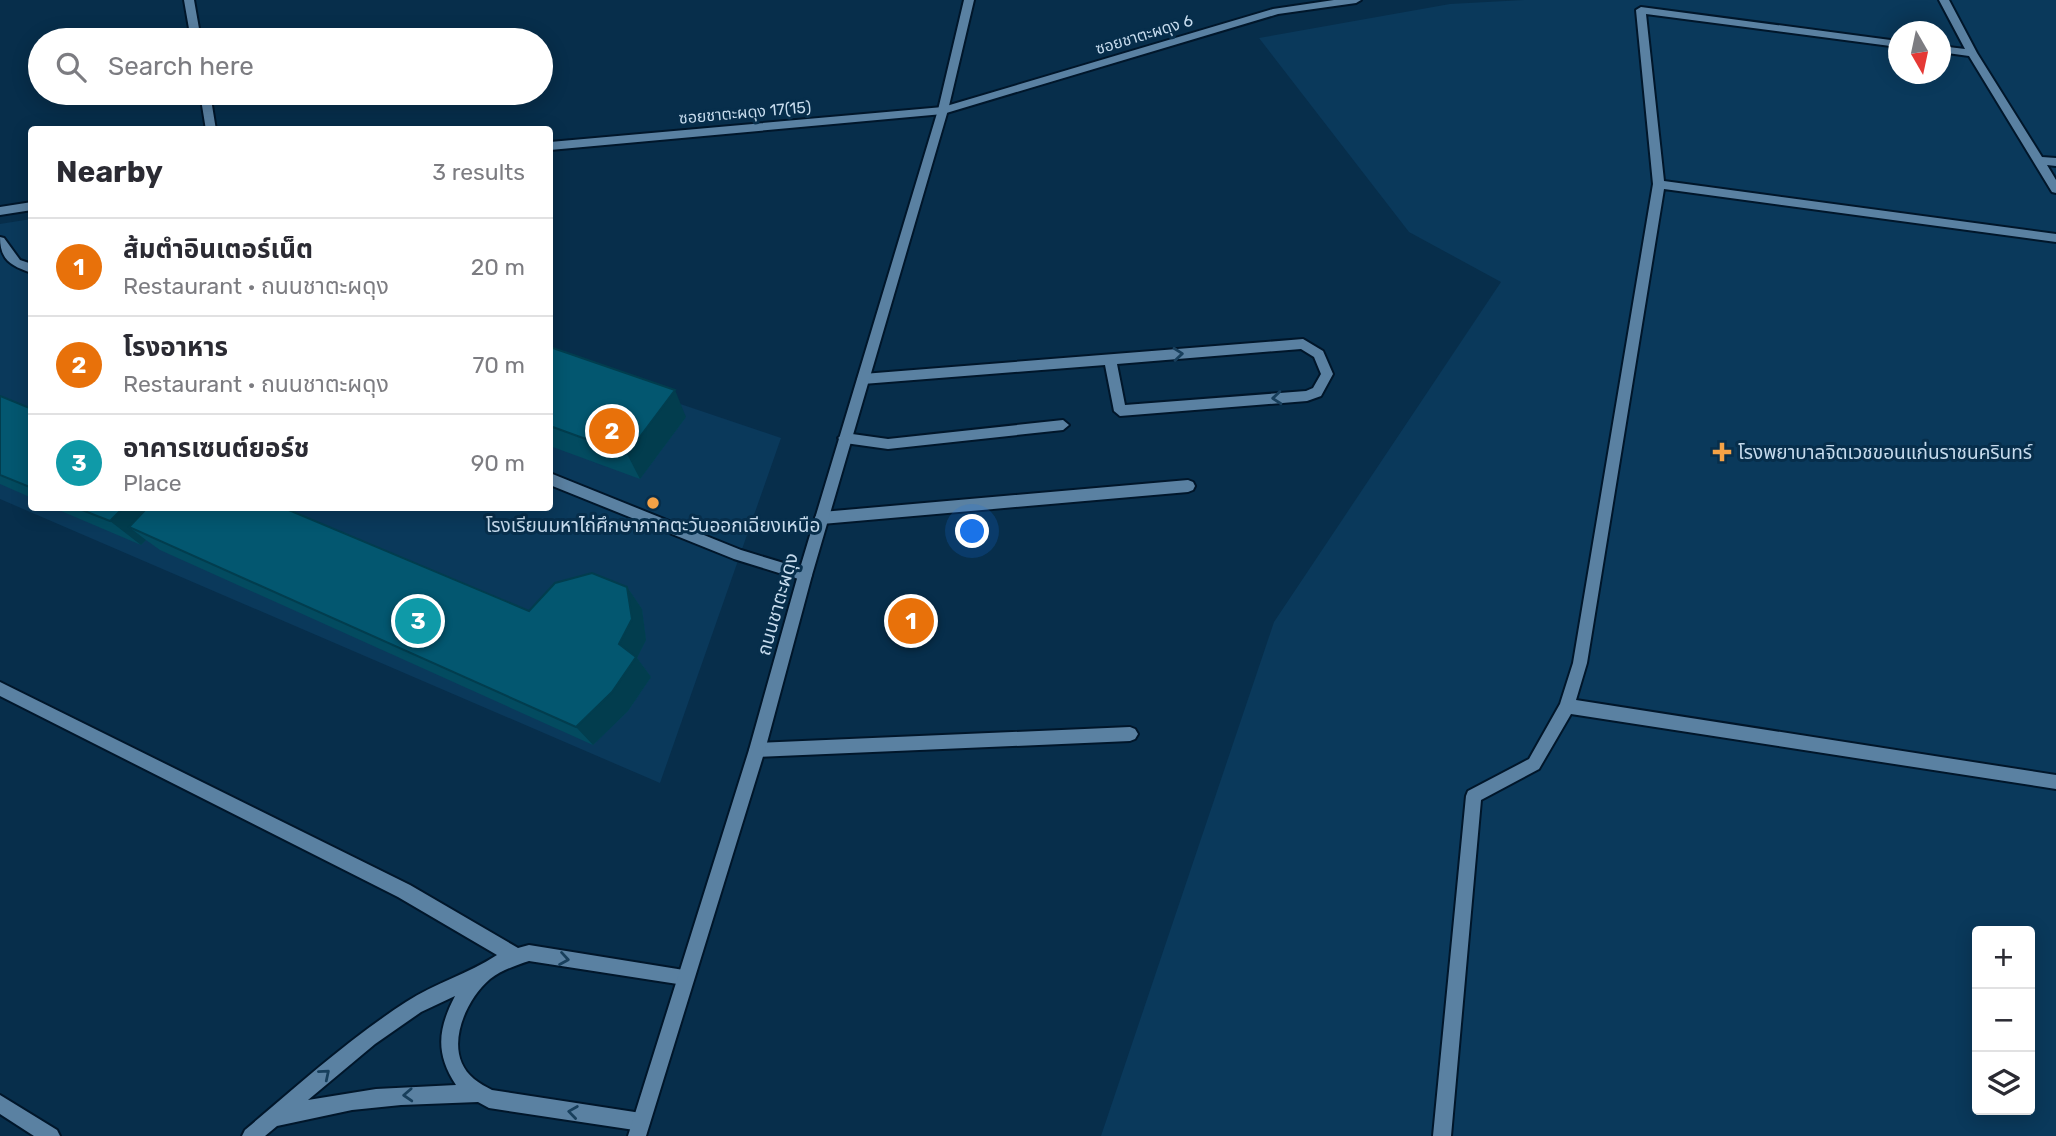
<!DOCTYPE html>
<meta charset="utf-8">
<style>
body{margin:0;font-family:Rubik,"Noto Sans Thai",sans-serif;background:#f7f7f7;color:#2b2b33}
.controls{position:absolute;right:21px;bottom:21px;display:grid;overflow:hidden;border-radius:7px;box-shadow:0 4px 18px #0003}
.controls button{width:63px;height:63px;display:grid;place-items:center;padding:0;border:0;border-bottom:2px solid #e1e1e2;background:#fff;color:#2b2b33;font:35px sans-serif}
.compass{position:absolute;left:1888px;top:21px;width:63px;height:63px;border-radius:50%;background:#fff;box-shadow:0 4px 18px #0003;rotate:171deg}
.you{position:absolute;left:973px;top:532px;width:24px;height:24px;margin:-18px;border:5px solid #fff;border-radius:50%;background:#1a73e8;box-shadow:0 0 0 10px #1a73e833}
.badge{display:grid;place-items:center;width:46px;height:46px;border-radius:50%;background:#86613c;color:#fff;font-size:23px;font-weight:700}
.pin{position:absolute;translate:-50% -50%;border:4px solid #fff;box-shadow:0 2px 7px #0006}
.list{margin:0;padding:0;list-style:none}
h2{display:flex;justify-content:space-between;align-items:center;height:91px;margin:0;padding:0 28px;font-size:30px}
h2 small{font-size:23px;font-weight:400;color:#7c7c81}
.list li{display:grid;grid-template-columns:46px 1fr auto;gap:21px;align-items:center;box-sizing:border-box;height:98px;padding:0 28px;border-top:2px solid #e1e1e2}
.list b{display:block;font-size:26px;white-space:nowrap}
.list p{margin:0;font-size:23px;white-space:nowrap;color:#7c7c81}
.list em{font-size:23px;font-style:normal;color:#7c7c81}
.icon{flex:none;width:38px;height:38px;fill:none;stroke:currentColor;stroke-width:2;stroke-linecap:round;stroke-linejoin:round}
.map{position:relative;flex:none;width:2056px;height:1136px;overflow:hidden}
.search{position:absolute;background:#fff;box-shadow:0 4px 18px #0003;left:28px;top:28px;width:525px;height:77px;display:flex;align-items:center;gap:18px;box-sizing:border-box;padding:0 24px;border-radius:38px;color:#7c7c81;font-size:26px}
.panel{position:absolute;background:#fff;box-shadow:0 4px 18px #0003;left:28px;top:126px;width:525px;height:385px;border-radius:7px}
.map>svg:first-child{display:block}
.built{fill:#0a395b;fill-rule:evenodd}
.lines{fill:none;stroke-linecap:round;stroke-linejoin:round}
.service-casing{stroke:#00162a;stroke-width:4}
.minor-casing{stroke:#00162a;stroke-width:4}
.tertiary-casing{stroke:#00162a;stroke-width:4}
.service{fill:#5a81a2;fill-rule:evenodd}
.minor{fill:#5a81a2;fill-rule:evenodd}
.tertiary{fill:#5a81a2;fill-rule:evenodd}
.wall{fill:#034b60}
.shaded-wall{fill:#023d4e}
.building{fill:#035770;stroke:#023d4e;stroke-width:2}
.oneway{stroke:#183f5c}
.poi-dot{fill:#f5a246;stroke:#072e4b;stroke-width:2.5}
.labels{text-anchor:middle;stroke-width:6;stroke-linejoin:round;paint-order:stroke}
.far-street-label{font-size:16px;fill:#c6dbed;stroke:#072e4b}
.poi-label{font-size:19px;fill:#c6dbed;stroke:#072e4b;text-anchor:start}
.street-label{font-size:19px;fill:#c6dbed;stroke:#072e4b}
</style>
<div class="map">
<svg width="2056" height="1136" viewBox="0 0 2056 1136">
<rect width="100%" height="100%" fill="#072e4b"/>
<path class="built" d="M1524 0H2056V1136H1101L1274 622 1501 282 1409 232 1259 38 1450 4ZM1898 32H1940V74H1898ZM1977 931H2030V1110H1977Z
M31 219 32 508H550V360L781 438 660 783 0 499V224Z"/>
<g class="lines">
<defs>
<path id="service" d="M1939 0H1949L1977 53 2042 157 2056 158V166L2047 165 2056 180V193L2052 192 1969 56 1940 52V46L1965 49Z
M1641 7 1898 41V47L1646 14 1664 181 2056 234V242L1664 189 1587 663 1576 700 2056 775V789L1571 714 1539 769 1481 800 1451 1136H1433L1466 796 1468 791 1529 759 1560 704 1573 663 1653 184 1636 10Z
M0 237 4 238 20 260 32 264V273C11 266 0 260 0 237Z
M1303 339 1323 351 1333 374 1321 396 1307 401 1120 416 1114 411 1105 365 863 384 857 379 863 374ZM1301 349 1314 357 1321 374 1313 388 1306 391 1125 405 1117 364Z
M550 473 741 550 810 571 812 575 810 579 805 581 734 559 550 485Z"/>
<path id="minor" d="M184 0H194L201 40H191Z
M1334 0H1361L1356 3 1278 14 943 114 550 150V142L943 107 1273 9Z
M200 93H210L216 130H206Z
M32 202V210L0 215V207Z
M1063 420 1069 425 1063 430 888 449 845 443 838 438 845 433 888 439Z
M1188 480 1193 482 1195 486 1193 490 1188 492 822 524 817 522 815 518 817 514 822 512Z
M0 682 410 885 518 948 529 945 690 971 692 977 690 983 684 985 529 961C514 966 502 970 490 979 464 1001 442 1053 474 1079 479 1083 486 1087 492 1090L641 1113 647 1116 650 1122 647 1128 641 1131 489 1108 478 1102 401 1105 352 1110 277 1126 265 1136H242L245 1130C297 1086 349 1039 406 1002 435 983 468 974 497 955L398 897 0 696ZM455 996C438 1029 435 1053 456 1085L376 1089 308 1100 375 1044 421 1012Z
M1130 727 1135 729 1138 734 1135 739 1130 741 757 757 752 755 749 750 752 745 757 743Z
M0 1095 57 1130 60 1136H34L0 1114Z"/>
<path id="tertiary" d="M964 0H974L948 110 812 575 765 750 646 1136H628L749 750 798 575 938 110Z"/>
</defs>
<use href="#service" class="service-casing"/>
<use href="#minor" class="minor-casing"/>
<use href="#tertiary" class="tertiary-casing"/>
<use href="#service" class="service"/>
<use href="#minor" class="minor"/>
<use href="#tertiary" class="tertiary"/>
</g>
<path class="wall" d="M550 347 686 417 640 479 550 446Z
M0 396 32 409V498L0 484Z
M54 508H284L529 611 627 587 642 609 646 640 637 658 651 677 628 711 593 745 160 550 146 540 141 545Z"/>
<path class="shaded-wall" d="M675 390 686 417 640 479 627 454Z
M123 508H178L129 527 146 540 141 545 110 521Z
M627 587 642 609 646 640 637 658 651 677 628 711 593 745 576 727 619 644Z"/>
<path class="building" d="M550 347 675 390 627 454 550 426Z
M0 396 32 409V488L0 475Z
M77 508H123L110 521Z
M147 508H284L529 611 555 583 592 573 627 587 632 619 619 644 636 657 612 692 576 727 129 527Z"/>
<defs><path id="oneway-chevron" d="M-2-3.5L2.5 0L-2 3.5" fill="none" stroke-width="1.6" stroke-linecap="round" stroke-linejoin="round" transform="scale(1.75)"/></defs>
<g class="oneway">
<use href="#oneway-chevron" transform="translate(1178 354) rotate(-5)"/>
<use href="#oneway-chevron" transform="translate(1277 398) rotate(175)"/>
<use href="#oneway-chevron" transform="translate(564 959) rotate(9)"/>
<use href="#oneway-chevron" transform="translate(325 1074) rotate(-40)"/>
<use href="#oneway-chevron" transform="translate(408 1095) rotate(177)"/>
<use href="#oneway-chevron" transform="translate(573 1112) rotate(-172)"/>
</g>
<g class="poi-dot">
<path d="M1718.5 441.5h7v7h7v7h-7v7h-7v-7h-7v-7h7z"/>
<circle cx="653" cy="503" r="7"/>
</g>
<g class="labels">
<g class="far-street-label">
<text transform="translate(1144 34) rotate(-17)" y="6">ซอยชาตะผดุง 6</text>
<text transform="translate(745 112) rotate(-5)" y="6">ซอยชาตะผดุง 17(15)</text>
</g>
<g class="poi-label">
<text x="1738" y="459">โรงพยาบาลจิตเวชขอนแก่นราชนครินทร์</text>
<text x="653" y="532" text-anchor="middle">โรงเรียนมหาไถ่ศึกษาภาคตะวันออกเฉียงเหนือ</text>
</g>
<g class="street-label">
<text transform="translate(777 604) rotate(-74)" y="7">ถนนชาตะผดุง</text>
</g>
</g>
</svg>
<div class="controls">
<button>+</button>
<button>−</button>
<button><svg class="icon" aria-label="layers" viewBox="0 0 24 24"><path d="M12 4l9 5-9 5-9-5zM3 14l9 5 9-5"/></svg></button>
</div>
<svg class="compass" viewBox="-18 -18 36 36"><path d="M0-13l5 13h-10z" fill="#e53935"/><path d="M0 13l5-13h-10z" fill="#7c7c81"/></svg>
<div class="you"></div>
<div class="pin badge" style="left:911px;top:621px;background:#e8710a">1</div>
<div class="pin badge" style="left:612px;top:431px;background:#e8710a">2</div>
<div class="pin badge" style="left:418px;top:621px;background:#0f9aa8">3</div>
<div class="search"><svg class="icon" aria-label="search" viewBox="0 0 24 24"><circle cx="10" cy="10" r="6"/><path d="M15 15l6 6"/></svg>Search here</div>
<section class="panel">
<h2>Nearby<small>3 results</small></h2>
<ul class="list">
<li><span class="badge" style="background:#e8710a">1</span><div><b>ส้มตำอินเตอร์เน็ต</b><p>Restaurant · ถนนชาตะผดุง</p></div><em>20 m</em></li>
<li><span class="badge" style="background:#e8710a">2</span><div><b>โรงอาหาร</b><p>Restaurant · ถนนชาตะผดุง</p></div><em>70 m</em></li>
<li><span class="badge" style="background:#0f9aa8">3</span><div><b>อาคารเซนต์ยอร์ช</b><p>Place</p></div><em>90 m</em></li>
</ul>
</section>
</div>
